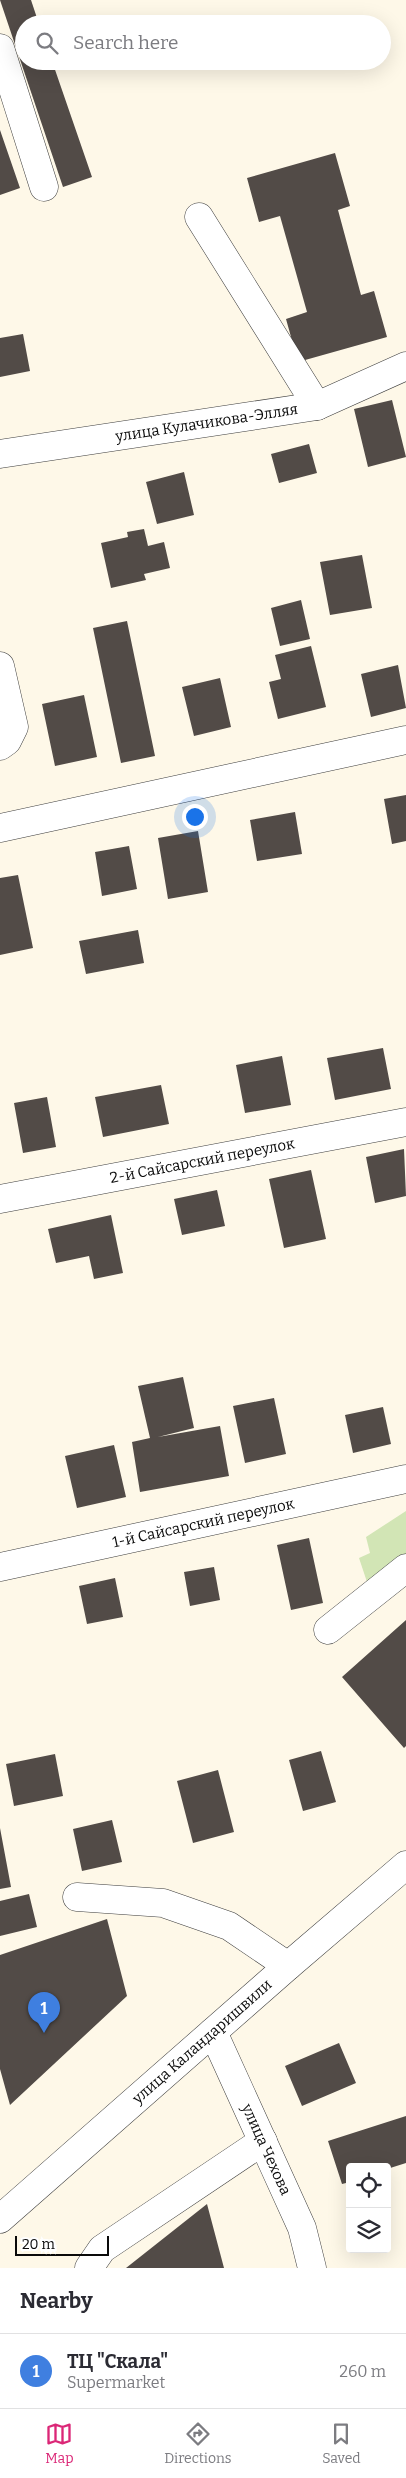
<!DOCTYPE html>
<meta charset="utf-8">
<style>
body{margin:0;font-family:Bitter,serif;background:#f7f7f7;color:#2b2b33}
.controls{position:absolute;right:15px;bottom:15px;display:grid;overflow:hidden;border-radius:5px;box-shadow:0 5px 20px #0002}
.controls button{width:45px;height:45px;display:grid;place-items:center;padding:0;border:0;border-bottom:1px solid #e1e1e2;background:#fff;color:#2b2b33;font:25px sans-serif}
.scale{position:absolute;left:15px;bottom:12px;width:94px;box-sizing:border-box;padding-left:5px;border:2px solid #0a0a0a;border-top:0;font-size:14px;line-height:18px;white-space:nowrap;color:#0a0a0a;-webkit-text-stroke:4px #fff;paint-order:stroke}
.you{position:absolute;left:194px;top:816px;width:18px;height:18px;margin:-12px;border:4px solid #fff;border-radius:50%;background:#1a73e8;box-shadow:0 0 0 8px #1a73e833}
.badge{display:grid;place-items:center;width:32px;height:32px;border-radius:50%;background:#db2777;color:#fff;font-size:16px;font-weight:700}
.pin{position:absolute;translate:-50% -41px;filter:drop-shadow(0 1px 2px #0008)}
.pin::after{content:'';position:absolute;top:26px;width:18px;height:15px;background:inherit;clip-path:polygon(0 0,100% 0,50% 100%)}
.list{margin:0;padding:0;list-style:none}
h2{display:flex;justify-content:space-between;align-items:center;height:65px;margin:0;padding:0 20px;font-size:21px}
h2 small{font-size:16px;font-weight:400;color:#7c7c81}
.list li{display:grid;grid-template-columns:32px 1fr auto;gap:15px;align-items:center;box-sizing:border-box;height:75px;padding:0 20px;border-top:1px solid #e1e1e2}
.list b{display:block;font-size:19px;white-space:nowrap}
.list p{margin:0;font-size:16px;white-space:nowrap;color:#7c7c81}
.list em{font-size:16px;font-style:normal;color:#7c7c81}
.icon{flex:none;width:28px;height:28px;fill:none;stroke:currentColor;stroke-width:2;stroke-linecap:round;stroke-linejoin:round}
.map{position:relative;flex:none;width:406px;height:2268px;overflow:hidden}
.search{position:absolute;background:#fff;box-shadow:0 5px 20px #0002;left:15px;right:15px;top:15px;height:55px;display:flex;align-items:center;gap:12px;box-sizing:border-box;padding:0 18px;border-radius:28px;color:#7c7c81;font-size:19px}
.sheet{height:140px;background:#fff}
nav{display:flex;justify-content:space-around;align-items:center;box-sizing:border-box;height:70px;border-top:1px solid #e1e1e2;background:#fff;font-size:14px;color:#7c7c81}
nav a{display:grid;justify-items:center;gap:2px}
nav .on{color:#db2777}
.map>svg:first-child{display:block}
.green{fill:#d2e5b5}
.building{fill:#524b47}
.lines{fill:none;stroke-linecap:round;stroke-linejoin:round}
.minor-casing{stroke:#3d3d3d;stroke-width:29}
.minor{stroke:#fff;stroke-width:28}
.labels{text-anchor:middle;stroke-width:5;stroke-linejoin:round;paint-order:stroke}
.street-label{font-size:15px;fill:#0a0a0a;stroke:#fff}
</style>
<div class="map">
<svg width="406" height="2268" viewBox="0 0 406 2268">
<rect width="100%" height="100%" fill="#fef8e8"/>
<path class="green" d="M406 1511V1555L368 1585 359 1558 370 1553 366 1537Z"/>
<path class="building" d="M0 0H31L39 24H24V61H52L92 177 63 187Z
M0 130 20 188 0 195Z
M335 153 350 206 338 210 361 295 374 291 387 337 298 362 286 319 307 312 280 216 259 222 247 178Z
M23 334 30 371 0 377V338Z
M392 400 406 457 368 467 354 409Z
M309 444 317 473 279 483 271 454Z
M184 472 194 515 157 524 146 482Z
M144 529 148 546 164 542 170 568 144 574 146 580 111 588 101 543 128 537 127 532Z
M362 555 372 608 330 615 320 562Z
M301 600 310 639 280 646 271 608Z
M127 621 155 756 121 763 93 628Z
M311 646 326 707 278 719 269 682 281 679 275 655Z
M398 665 406 708 371 717 361 674Z
M220 678 231 727 194 736 182 687Z
M84 695 97 757 55 766 42 704Z
M406 795V841L392 844 384 799Z
M295 812 302 854 257 861 250 820Z
M198 831 208 892 168 899 158 838Z
M129 846 137 889 102 896 95 852Z
M18 875 33 948 0 955V878Z
M138 930 144 963 86 974 79 941Z
M383 1048 391 1089 335 1100 327 1058Z
M282 1056 291 1105 245 1113 236 1065Z
M161 1085 169 1124 103 1137 95 1097Z
M47 1097 56 1147 23 1153 14 1103Z
M404 1149 406 1196 375 1203 366 1157Z
M311 1170 326 1239 284 1248 269 1179Z
M217 1190 225 1226 182 1235 174 1199Z
M111 1215 123 1273 94 1279 89 1256 56 1263 48 1229Z
M183 1377 194 1428 158 1437 220 1426 229 1476 140 1492 132 1442 150 1438 138 1386Z
M274 1398 286 1454 245 1463 233 1406Z
M383 1407 391 1444 353 1453 345 1415Z
M114 1445 126 1497 77 1508 65 1456Z
M309 1538 323 1603 291 1610 277 1545Z
M214 1567 220 1600 190 1606 184 1572Z
M115 1578 123 1617 87 1624 79 1586Z
M406 1620V1746L404 1748 342 1677Z
M321 1751 336 1802 303 1811 289 1760Z
M55 1754 63 1796 14 1806 6 1764Z
M218 1770 234 1832 193 1843 177 1781Z
M112 1820 122 1862 82 1871 73 1829Z
M0 1828 11 1887 0 1889Z
M29 1894 37 1927 0 1936V1901Z
M107 1919 127 1996 10 2105 0 2069V1955Z
M339 2043 356 2083 302 2106 285 2066Z
M406 2116V2163L387 2169V2167H350V2182L342 2184 328 2141Z
M207 2204 224 2268H126Z"/>
<g class="lines">
<defs>
<g id="minor">
<path d="M0 48 44 187"/>
<path d="M199 217 317 406"/>
<path id="s1" d="M0 454 317 406 406 366"/>
<path d="M0 666 14 727 7 741 0 746"/>
<path d="M0 828 406 740"/>
<path id="s2" d="M0 1199 406 1122"/>
<path id="s3" d="M0 1567 406 1479"/>
<path d="M328 1630 406 1568"/>
<path d="M77 1897 163 1903 229 1926 288 1966"/>
<path id="s4" d="M213 2032 302 2228 312 2268"/>
<path id="s5" d="M0 2219 288 1966 406 1865"/>
<path d="M89 2268 102 2249 263 2141"/>
</g>
</defs>
<use href="#minor" class="minor-casing"/>
<use href="#minor" class="minor"/>
</g>
<g class="labels">
<g class="street-label">
<text dy="5" stroke="none"><textPath href="#s1" startOffset="209">улица Кулачикова-Элляя</textPath></text>
<text dy="5" stroke="none"><textPath href="#s2" startOffset="206">2-й Сайсарский переулок</textPath></text>
<text dy="5" stroke="none"><textPath href="#s3" startOffset="208">1-й Сайсарский переулок</textPath></text>
<text dy="5" stroke="none"><textPath href="#s5" startOffset="269">улица Каландаришвили</textPath></text>
<text dy="5" stroke="none"><textPath href="#s4" startOffset="129">улица Чехова</textPath></text>
</g>
</g>
</svg>
<div class="controls">
<button><svg class="icon" aria-label="locate" viewBox="0 0 24 24"><circle cx="12" cy="12" r="6"/><path d="M12 2v4M12 18v4M2 12h4M18 12h4"/></svg></button>
<button><svg class="icon" aria-label="layers" viewBox="0 0 24 24"><path d="M12 4l9 5-9 5-9-5zM3 14l9 5 9-5"/></svg></button>
</div>
<div class="scale">20 m</div>
<div class="you"></div>
<div class="pin badge" style="left:44px;top:2033px;background:#3f7fe0">1</div>
<div class="search"><svg class="icon" aria-label="search" viewBox="0 0 24 24"><circle cx="10" cy="10" r="6"/><path d="M15 15l6 6"/></svg>Search here</div>
</div>
<section class="sheet">
<h2>Nearby<small></small></h2>
<ul class="list">
<li><span class="badge" style="background:#3f7fe0">1</span><div><b>ТЦ &quot;Скала&quot;</b><p>Supermarket</p></div><em>260 m</em></li>
</ul>
</section>
<nav>
<a class="on"><svg class="icon" aria-label="map" viewBox="0 0 24 24"><path d="M3 6l6-2 6 2 6-2v14l-6 2-6-2-6 2zM9 4v14M15 6v14"/></svg>Map</a>
<a><svg class="icon" aria-label="directions" viewBox="0 0 24 24"><path d="M12 3l9 9-9 9-9-9zM9 14v-3h6M13 9l2 2-2 2"/></svg>Directions</a>
<a><svg class="icon" aria-label="saved" viewBox="0 0 24 24"><path d="M7 4h10v16l-5-4-5 4z"/></svg>Saved</a>
</nav>
